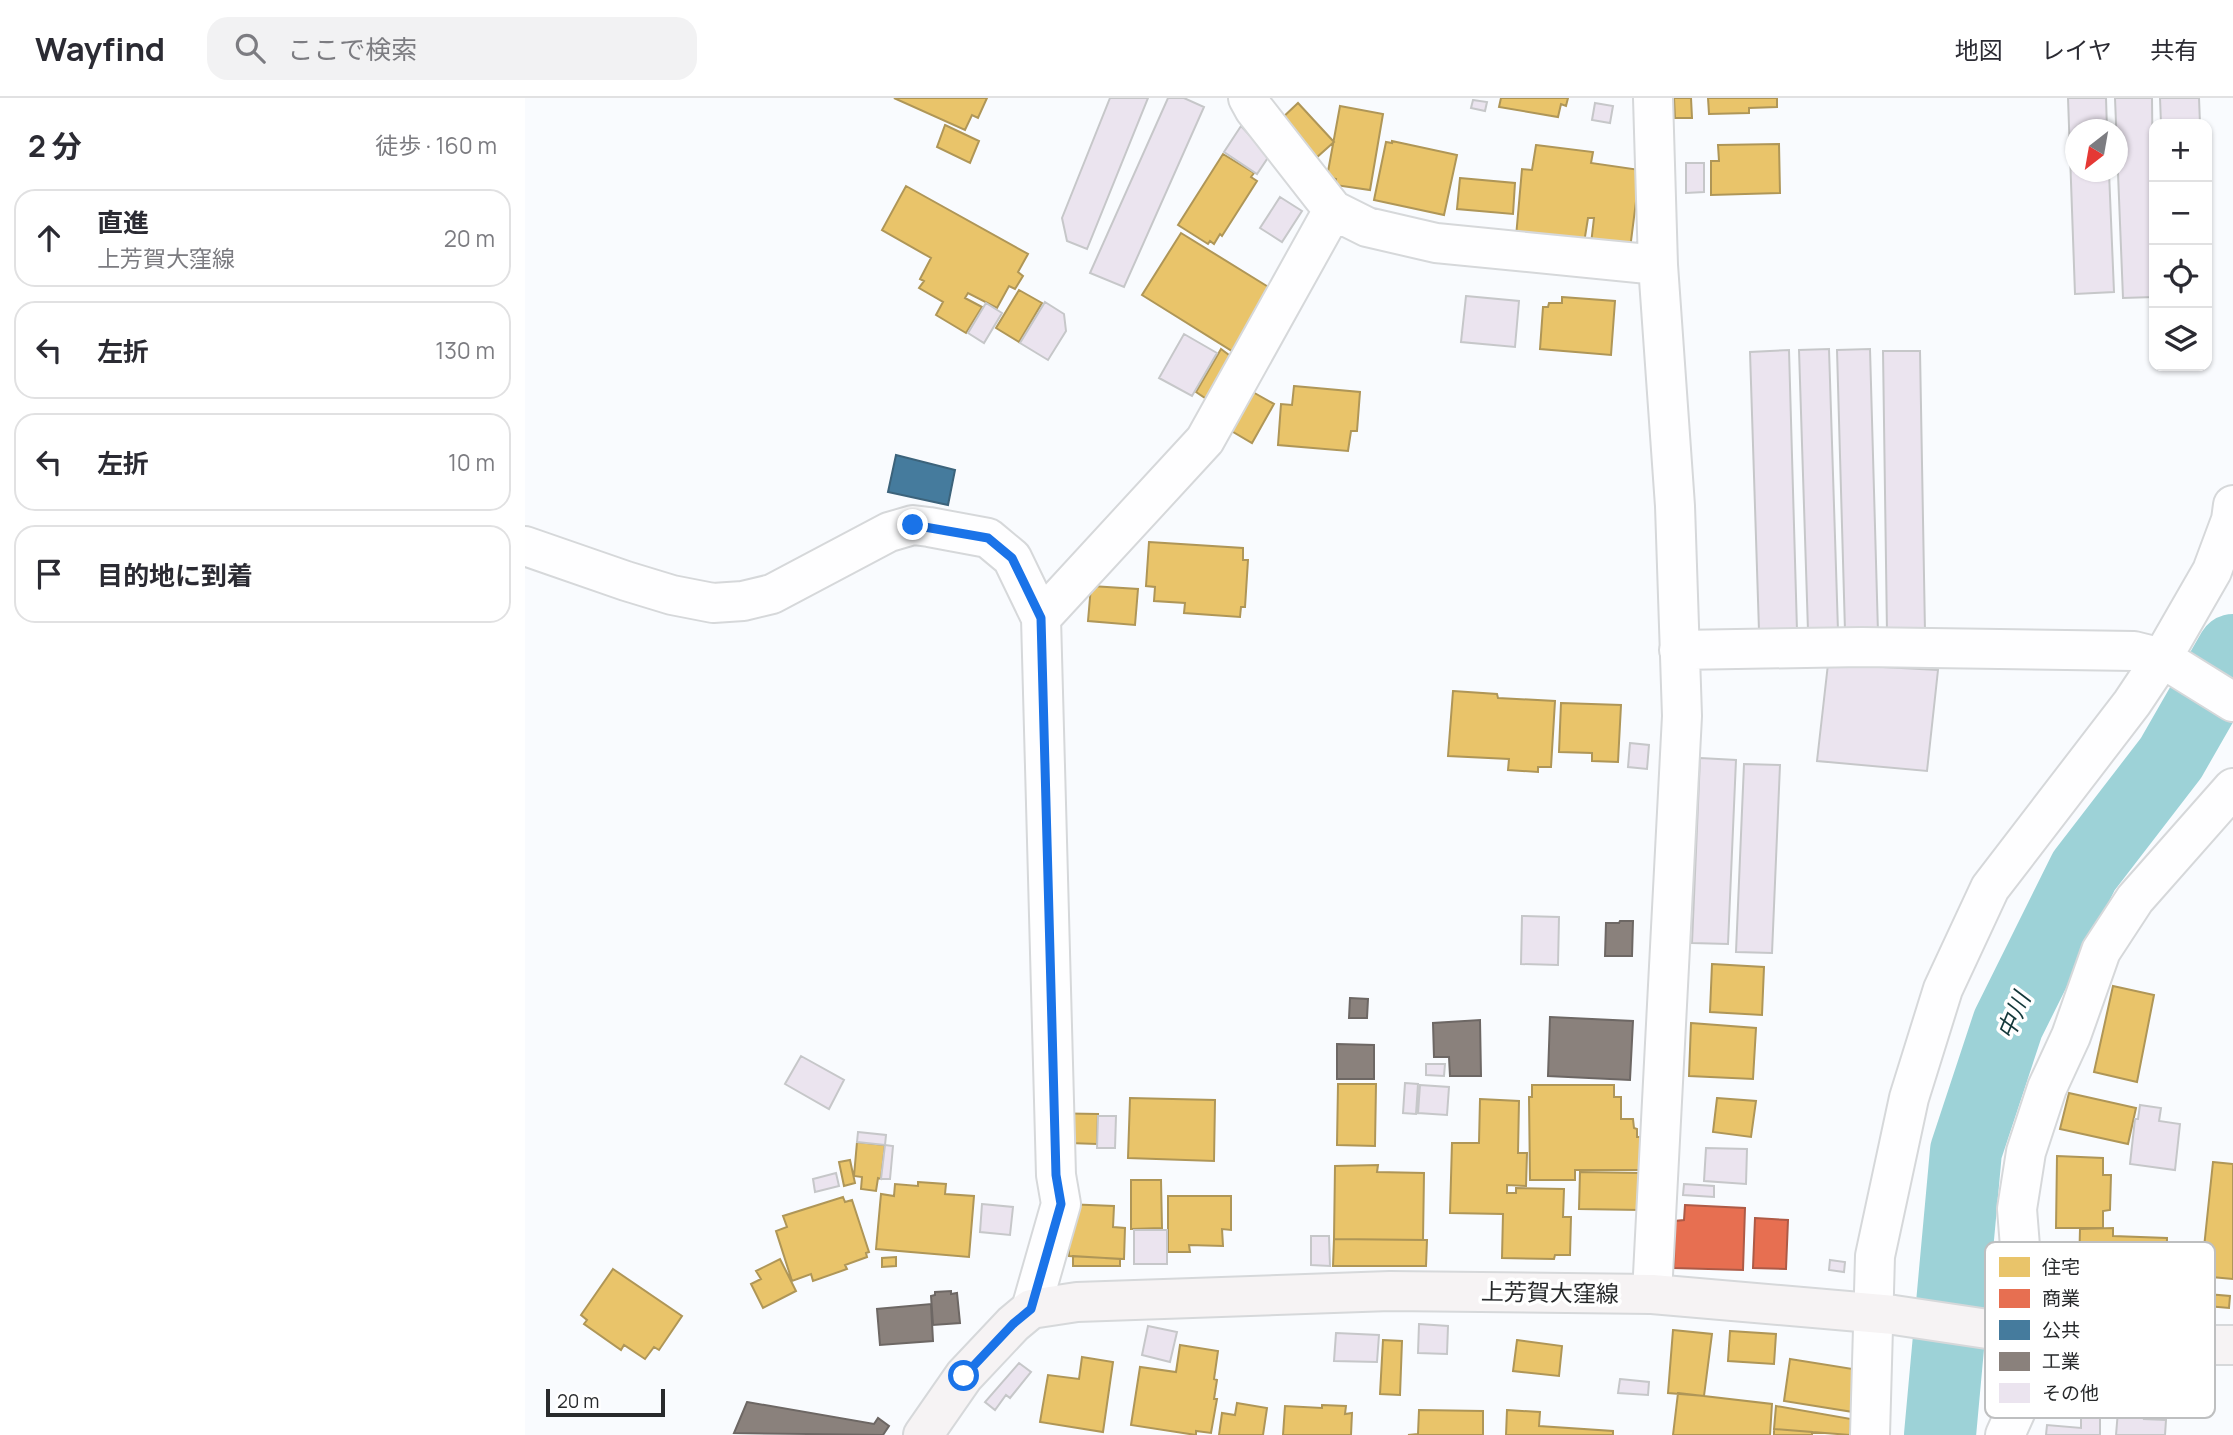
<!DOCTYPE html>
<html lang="ja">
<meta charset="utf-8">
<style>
body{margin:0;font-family:Manrope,"Noto Sans JP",sans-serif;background:#f2f2f3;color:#2b2b33}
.controls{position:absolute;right:21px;top:21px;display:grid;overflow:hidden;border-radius:14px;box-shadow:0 2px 5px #0004}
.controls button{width:63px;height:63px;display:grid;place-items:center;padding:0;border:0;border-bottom:2px solid #e1e1e2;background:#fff;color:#2b2b33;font:35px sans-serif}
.compass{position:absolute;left:1540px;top:21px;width:63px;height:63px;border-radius:50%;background:#fff;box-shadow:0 2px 5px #0004;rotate:211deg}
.scale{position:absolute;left:21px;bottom:18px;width:119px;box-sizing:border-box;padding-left:7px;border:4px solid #282a2c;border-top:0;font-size:19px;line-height:24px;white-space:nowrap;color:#282a2c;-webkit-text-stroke:5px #fff;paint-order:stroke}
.stop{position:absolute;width:21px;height:21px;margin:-16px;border:5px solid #1a73e8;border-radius:50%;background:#fff}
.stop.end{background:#1a73e8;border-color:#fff;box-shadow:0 2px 7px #0008}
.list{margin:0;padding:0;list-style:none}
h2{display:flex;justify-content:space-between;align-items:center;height:91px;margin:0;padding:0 28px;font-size:30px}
h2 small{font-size:23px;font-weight:400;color:#7c7c81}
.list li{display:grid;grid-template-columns:46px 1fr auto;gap:21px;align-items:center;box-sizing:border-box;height:98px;margin:0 14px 14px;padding:0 14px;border:2px solid #e1e1e2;border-radius:21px}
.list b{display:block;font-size:26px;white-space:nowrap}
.list p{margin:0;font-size:23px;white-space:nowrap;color:#7c7c81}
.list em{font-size:23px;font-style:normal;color:#7c7c81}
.icon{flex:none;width:38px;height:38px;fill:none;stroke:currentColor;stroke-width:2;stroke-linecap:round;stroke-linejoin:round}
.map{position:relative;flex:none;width:1708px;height:1337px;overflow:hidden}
header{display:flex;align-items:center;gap:42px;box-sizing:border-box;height:98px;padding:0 35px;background:#fff;border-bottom:2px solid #e1e1e2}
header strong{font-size:33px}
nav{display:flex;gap:38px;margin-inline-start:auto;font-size:24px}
.search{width:490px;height:63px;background:#f2f2f3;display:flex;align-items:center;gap:18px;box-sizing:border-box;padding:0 24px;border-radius:21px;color:#7c7c81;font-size:26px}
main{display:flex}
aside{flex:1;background:#fff}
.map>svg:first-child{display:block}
.homes{fill:#e9c46a;stroke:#af9657;stroke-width:2}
.shops{fill:#e76f51;stroke:#ae5a46;stroke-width:2}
.public{fill:#457b9d;stroke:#3c637b;stroke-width:2}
.industry{fill:#8a817c;stroke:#6d6764;stroke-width:2}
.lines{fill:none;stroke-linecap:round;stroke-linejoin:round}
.river{stroke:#9dd2d7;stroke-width:72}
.building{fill:#ebe4ef;stroke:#c6c7c9;stroke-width:2}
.minor-casing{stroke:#d6d8da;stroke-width:42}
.secondary-casing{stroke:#d6d8da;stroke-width:42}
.minor{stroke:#fefeff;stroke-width:38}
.secondary{stroke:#f6f3f4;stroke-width:38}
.route{stroke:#1a73e8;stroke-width:9}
.labels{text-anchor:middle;stroke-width:7;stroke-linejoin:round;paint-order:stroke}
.street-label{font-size:23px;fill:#282a2c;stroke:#fff}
.water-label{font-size:24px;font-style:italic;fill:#13383a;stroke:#fff}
.key{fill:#fff;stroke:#bebfc0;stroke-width:2}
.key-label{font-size:19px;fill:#282a2c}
</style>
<header>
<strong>Wayfind</strong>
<div class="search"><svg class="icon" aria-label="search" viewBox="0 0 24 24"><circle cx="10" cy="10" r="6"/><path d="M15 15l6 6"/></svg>ここで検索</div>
<nav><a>地図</a><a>レイヤ</a><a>共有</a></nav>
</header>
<main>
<aside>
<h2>2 分<small>徒歩 · 160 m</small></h2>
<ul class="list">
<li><svg class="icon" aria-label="ahead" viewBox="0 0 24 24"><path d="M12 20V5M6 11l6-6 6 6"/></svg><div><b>直進</b><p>上芳賀大窪線</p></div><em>20 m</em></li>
<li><svg class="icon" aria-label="left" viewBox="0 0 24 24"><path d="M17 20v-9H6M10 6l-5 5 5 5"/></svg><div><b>左折</b></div><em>130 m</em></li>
<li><svg class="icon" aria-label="left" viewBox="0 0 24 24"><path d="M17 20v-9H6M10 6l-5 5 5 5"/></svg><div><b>左折</b></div><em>10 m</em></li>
<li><svg class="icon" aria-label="arrive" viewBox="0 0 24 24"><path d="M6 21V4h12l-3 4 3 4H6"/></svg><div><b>目的地に到着</b></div></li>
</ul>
</aside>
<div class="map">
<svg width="1708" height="1337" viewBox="0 0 1708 1337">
<rect width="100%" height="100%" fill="#f9fbfe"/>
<path class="homes" d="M369 0H462L453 20 447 17 440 32Z
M976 0H1043L1041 8 1036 6 1033 19 974 9Z
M1149 0H1166L1167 20H1150Z
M1183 0H1252V9L1224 10V15L1184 16Z
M773 5 809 44 791 60 755 22Z
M815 8 858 16 845 92 810 87 811 81 802 79Z
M420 27 454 43 445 65 412 49Z
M867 43 932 57 919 117 849 102 861 44 867 45Z
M1254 46 1255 95 1186 97V63H1194L1193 47Z
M1011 47 1068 54 1066 65 1115 72 1105 151 1066 146 1069 120H1063L1059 145 991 139 997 71 1007 72Z
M698 56 729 75 726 79 732 83 697 138 695 136 689 146 685 143 683 146 653 127Z
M935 80 990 85 988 116 932 111Z
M381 88 503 156 493 174 498 178 490 191 484 188 472 210 443 195 440 200 457 209 441 235 411 217 418 204 394 190 399 183 395 181 406 160 357 132Z
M656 135 745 190 707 253 617 197Z
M494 192 517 205 494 244 471 230Z
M1037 199 1090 203 1086 257 1015 251 1018 209H1023L1024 205H1037Z
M696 251 712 263 686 304 671 294Z
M769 288 835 294 832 333H826L823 353 753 347 756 306 767 307Z
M726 293 749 306 727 345 703 331Z
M624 444 718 450V462H723L720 509H716L715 519 659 515 660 505 629 503 630 489 621 488Z
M566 488 613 491 610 527 563 523Z
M928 593 972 596 973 600 1030 603 1026 669H1013V674L983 672 984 661 923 658Z
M1036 605 1096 607 1093 664 1067 663V655L1034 654Z
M1187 866 1239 869 1237 917 1185 914Z
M1588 888 1629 897 1612 984 1569 974Z
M1166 925 1231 930 1228 981 1164 978Z
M813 986H851L850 1048 812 1047Z
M1007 987H1089V999H1096V1021H1108L1109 1030 1112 1031V1039H1116V1072H1050V1082H1005L1004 999H1007Z
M1544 995 1611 1010 1603 1046 1535 1031Z
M605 1000 690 1002 689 1063 603 1060Z
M1192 1000 1231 1003 1226 1039 1188 1034Z
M955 1001 994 1003 993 1055H1002L1001 1088 982 1087V1095H991V1090L1039 1091 1038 1119H1046L1045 1157H1030L1029 1161 977 1160 978 1116 925 1115 927 1045H954Z
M514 1015 573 1016 572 1046 515 1044Z
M332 1044 360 1047 356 1081 353 1080 351 1093 336 1091 337 1079 329 1078Z
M1532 1058 1578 1060V1077H1586L1585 1112 1578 1113V1130H1531Z
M325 1062 330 1085 319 1088 314 1064Z
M1688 1064 1708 1066V1181L1676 1178Z
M853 1067 852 1074 899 1075 898 1142 809 1141 810 1068Z
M1055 1074 1116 1075 1115 1112 1054 1111Z
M606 1082H636L637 1130 606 1131Z
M393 1084 421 1086 420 1096 449 1098 444 1159 351 1151 356 1096 369 1098 370 1086 393 1088Z
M643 1098H706V1132L697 1131 698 1148 664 1147 665 1154H643Z
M318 1099 320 1104 327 1102 344 1154 341 1155 342 1159 320 1167 322 1171 288 1183 286 1176 267 1183 251 1133 262 1129 258 1118Z
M539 1106 589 1108 588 1129 600 1130 599 1161 544 1158V1137Z
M1588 1130V1138L1642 1140 1641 1209 1553 1208 1555 1131Z
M809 1141 902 1142 901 1168H808Z
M548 1158 595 1161V1168H548Z
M371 1159V1168L357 1169V1160Z
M255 1161 271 1193 238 1210 226 1186 236 1181 231 1173Z
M88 1171 157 1218 134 1252 129 1249 120 1261 99 1247 96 1252 59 1226 62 1222 56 1217Z
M1682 1196 1705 1198 1704 1210 1682 1208Z
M1148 1232 1187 1236 1179 1298 1143 1295Z
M1205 1233 1251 1236 1249 1266 1203 1263Z
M858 1242 877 1243 875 1297 855 1296Z
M992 1242 1037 1248 1034 1278 988 1273Z
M655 1247 693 1253 689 1281 692 1282 689 1301H692L686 1335 671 1333V1337L606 1327 615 1269 651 1274Z
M557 1259 588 1264 578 1334 515 1324 523 1277 554 1281Z
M1265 1261 1334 1272 1328 1314 1259 1303Z
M1153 1295 1247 1306 1245 1337H1148Z
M712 1305 742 1310 738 1337H694L697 1315 710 1317Z
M797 1307 821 1308 820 1316 827 1315 826 1337H758L760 1308 797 1310Z
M1251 1308 1326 1321 1325 1337 1249 1331Z
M894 1312 958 1313V1337H883L893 1336Z
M982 1312 1015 1314 1014 1328 1088 1333V1337H981Z
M1249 1331 1287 1334V1337H1249Z"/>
<path class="shops" d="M1160 1107 1220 1110 1218 1172 1149 1170 1150 1123 1159 1122Z
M1230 1120 1263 1122 1261 1171 1228 1170Z"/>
<path class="public" d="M371 357 430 372 423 407 363 394Z"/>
<path class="industry" d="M1095 823H1108L1107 858H1080L1081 825H1094Z
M825 900 843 901 842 920H824Z
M1025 919 1108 923 1105 982 1023 978Z
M955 922 956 978H925L924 959H909L908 925Z
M812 946 849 947V981H812Z
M426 1193V1196L432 1195 435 1225 408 1227 406 1198 410 1197V1194Z
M406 1206 408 1243 355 1247 352 1211Z
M222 1304 349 1326 353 1320 364 1328 358 1337 209 1335Z"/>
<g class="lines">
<path class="river" d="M1415 1337 1441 1053 1483 926 1559 773 1646 660 1708 552"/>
</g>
<path class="building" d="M585 0H623L562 151 542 143 537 120Z
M643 0H659L679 9 599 189 565 175Z
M1543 0H1581L1582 32H1550V74H1584L1589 194 1550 196Z
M1590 0H1627L1629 199 1598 200Z
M1635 0H1674L1675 26H1636Z
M948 2 962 4 960 13 946 10Z
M1070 5 1088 8 1085 25 1067 22Z
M716 28 744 58 732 76 699 54Z
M1161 65H1179V94L1161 95Z
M755 99 777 113 757 144 735 130Z
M941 198 994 203 990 249 936 244Z
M520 204 539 216 541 233 523 262 495 245Z
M461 205 477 215 459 245 443 235Z
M659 236 692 255 667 298 634 280Z
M1304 251 1313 533H1283L1274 252Z
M1345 251 1353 535 1320 533 1312 252Z
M1264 252 1272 533H1234L1225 254Z
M1358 253H1395L1400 534 1362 535Z
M1303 566 1413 572 1402 673 1292 663Z
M1105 645 1124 647 1122 671 1103 669Z
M1175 660 1211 662 1203 846 1167 845Z
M1219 666 1255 667 1247 855 1211 854Z
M997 818 1034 819 1033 867 996 866Z
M276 958 319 982 304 1011 260 986Z
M901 966H920L919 978 901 977Z
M880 985 893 986 891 1016 878 1015Z
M895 987 924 989 922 1017 893 1015Z
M1615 1007 1636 1010 1634 1023 1655 1026 1650 1072 1605 1066 1610 1021H1613Z
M573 1018H591L590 1050H572Z
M333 1034 361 1037 360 1047 332 1044Z
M360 1047 368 1048 365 1081H356Z
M1181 1050 1222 1051 1221 1086 1179 1083Z
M311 1075 314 1088 290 1094 288 1081Z
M1159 1086 1189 1088V1099L1158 1097Z
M457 1106 488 1109 485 1137 455 1134Z
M609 1132H642V1166H609Z
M786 1138H804L805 1168 786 1167Z
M1305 1162 1320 1164 1319 1174 1304 1172Z
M894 1226 923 1228 922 1256 893 1255Z
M623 1228 652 1234 645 1264 617 1257Z
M811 1235 854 1237 852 1264 809 1263Z
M494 1265 506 1274 485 1300 481 1297 470 1312 460 1304Z
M1095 1281 1124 1284 1123 1297 1093 1295Z
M1593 1313 1620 1315 1619 1321 1641 1322 1640 1337H1591Z
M1556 1318 1575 1320V1337H1521L1522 1327 1556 1330Z"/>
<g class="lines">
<defs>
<path id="minor" d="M723 0 729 11 808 112 842 129 911 145 1133 167
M0 448 101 483 147 497 188 505 218 503 247 496 364 434 388 427 404 429 463 440 487 460 516 520 531 1077 536 1106 506 1211
M516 520 680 342 808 112
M1154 552 1337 549 1609 553 1637 560 1708 604
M1127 1196 1157 618 1150 408 1133 167 1128 0
M1345 1337 1350 1158 1384 1000 1418 891 1465 790 1607 605 1637 560 1687 473 1706 422 1708 407
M1480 1337 1507 1277 1509 1238 1498 1186 1492 1111 1501 1054 1522 990 1546 938 1576 853 1610 801 1708 690"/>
<path id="secondary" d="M398 1337 439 1278 488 1226 506 1211 552 1204 865 1193 1127 1196 1369 1217 1509 1238 1603 1247H1708"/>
</defs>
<use href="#minor" class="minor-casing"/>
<use href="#secondary" class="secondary-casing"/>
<use href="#minor" class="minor"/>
<use href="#secondary" class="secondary"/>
</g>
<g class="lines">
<path class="route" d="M388 427 463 440 487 460 516 520 531 1077 536 1106 506 1211 488 1226 439 1278"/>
</g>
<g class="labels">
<g class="street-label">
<text transform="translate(1025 1195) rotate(1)" y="8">上芳賀大窪線</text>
</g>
<g class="water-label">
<text transform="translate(1489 918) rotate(-67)" y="8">中川</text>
</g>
</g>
<rect x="1460" y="1144" width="230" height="176" rx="10" class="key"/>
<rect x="1474" y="1159" width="31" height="20" fill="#e9c46a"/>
<rect x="1474" y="1191" width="31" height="19" fill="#e76f51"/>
<rect x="1474" y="1222" width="31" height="20" fill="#457b9d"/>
<rect x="1474" y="1254" width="31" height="19" fill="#8a817c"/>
<rect x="1474" y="1285" width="31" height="20" fill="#ebe4ef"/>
<g class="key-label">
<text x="1517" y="1176">住宅</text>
<text x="1517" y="1207">商業</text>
<text x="1517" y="1239">公共</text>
<text x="1517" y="1270">工業</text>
<text x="1517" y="1302">その他</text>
</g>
</svg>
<div class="controls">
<button>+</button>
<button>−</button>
<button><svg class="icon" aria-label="locate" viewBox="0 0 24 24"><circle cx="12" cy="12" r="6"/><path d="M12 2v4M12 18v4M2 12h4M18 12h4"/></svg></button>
<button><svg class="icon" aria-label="layers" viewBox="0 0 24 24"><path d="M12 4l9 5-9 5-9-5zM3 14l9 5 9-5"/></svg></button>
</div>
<svg class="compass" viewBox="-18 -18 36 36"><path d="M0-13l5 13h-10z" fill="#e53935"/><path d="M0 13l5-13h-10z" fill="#7c7c81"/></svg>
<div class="scale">20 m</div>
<div class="stop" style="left:439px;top:1278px"></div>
<div class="stop end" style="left:388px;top:427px"></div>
</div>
</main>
